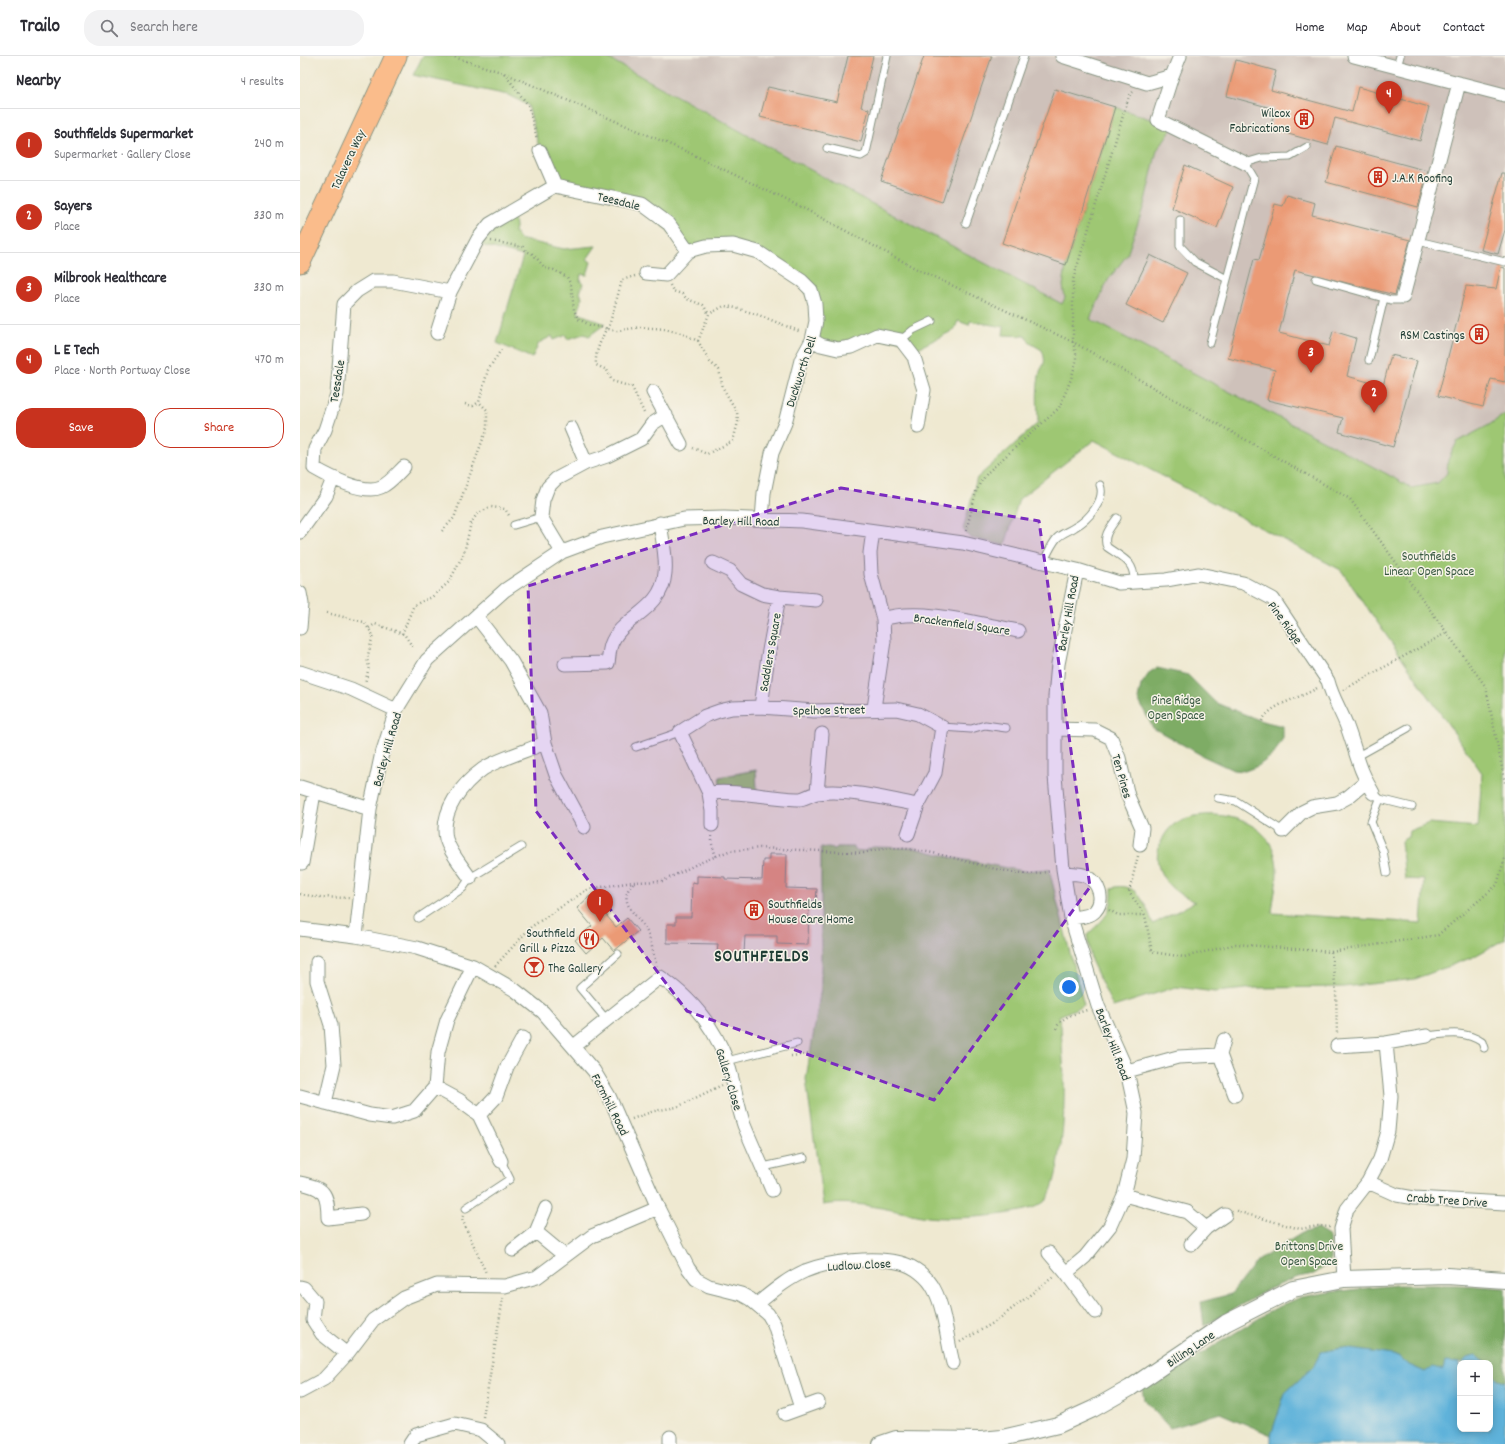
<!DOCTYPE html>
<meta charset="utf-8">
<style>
body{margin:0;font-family:Dekko,sans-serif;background:#f2f2f3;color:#2b2b33}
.controls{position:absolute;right:12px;bottom:12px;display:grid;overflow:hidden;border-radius:8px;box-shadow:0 2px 10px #0003}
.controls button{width:36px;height:36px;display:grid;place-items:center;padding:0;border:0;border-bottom:1px solid #e1e1e2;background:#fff;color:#2b2b33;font:20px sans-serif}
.you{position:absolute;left:769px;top:931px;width:14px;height:14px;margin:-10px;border:3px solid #fff;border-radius:50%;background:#1a73e8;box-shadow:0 0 0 6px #1a73e833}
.badge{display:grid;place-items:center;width:26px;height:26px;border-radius:50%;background:#c8321e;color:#fff;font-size:13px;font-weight:700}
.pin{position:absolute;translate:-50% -33px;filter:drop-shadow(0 1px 2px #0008)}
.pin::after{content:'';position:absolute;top:21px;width:14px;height:12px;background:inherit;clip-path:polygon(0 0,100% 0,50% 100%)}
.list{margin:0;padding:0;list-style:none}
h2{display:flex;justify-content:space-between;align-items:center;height:52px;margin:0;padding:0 16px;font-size:17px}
h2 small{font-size:13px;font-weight:400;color:#7c7c81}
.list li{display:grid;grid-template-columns:26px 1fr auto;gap:12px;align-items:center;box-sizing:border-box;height:72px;padding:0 16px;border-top:1px solid #e1e1e2}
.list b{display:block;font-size:15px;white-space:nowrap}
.list p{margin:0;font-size:13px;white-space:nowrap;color:#7c7c81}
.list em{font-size:13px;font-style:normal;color:#7c7c81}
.actions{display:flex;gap:8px;padding:12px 16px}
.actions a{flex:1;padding:9px 0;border:1px solid #c8321e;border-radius:16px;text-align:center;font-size:14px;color:#c8321e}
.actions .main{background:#c8321e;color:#fff}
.icon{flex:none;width:22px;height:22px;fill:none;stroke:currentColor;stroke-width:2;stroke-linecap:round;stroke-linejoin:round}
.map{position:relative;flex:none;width:1205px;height:1388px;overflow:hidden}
header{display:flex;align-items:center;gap:24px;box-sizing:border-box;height:56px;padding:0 20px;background:#fff;border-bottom:1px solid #e1e1e2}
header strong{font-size:19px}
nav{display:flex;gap:22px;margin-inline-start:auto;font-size:14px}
.search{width:280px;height:36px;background:#f2f2f3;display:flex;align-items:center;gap:10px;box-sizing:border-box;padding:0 14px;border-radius:16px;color:#7c7c81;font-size:15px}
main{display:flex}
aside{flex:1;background:#fff}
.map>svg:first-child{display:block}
.industrial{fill:#cec1ba}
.green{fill:#9ec773;stroke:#5e8254}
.forest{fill:#7eac65;stroke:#4e744c}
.water{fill:#5fb2da;stroke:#3f7887}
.building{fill:#eb9a75}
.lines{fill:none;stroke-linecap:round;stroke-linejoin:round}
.service-casing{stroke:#879382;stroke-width:9}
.minor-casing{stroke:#879382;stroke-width:15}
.tertiary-casing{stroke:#879382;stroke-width:18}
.primary-casing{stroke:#879382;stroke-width:23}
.path{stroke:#879382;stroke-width:2.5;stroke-dasharray:1 3;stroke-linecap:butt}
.service{stroke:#fff;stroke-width:7}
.minor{stroke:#fff;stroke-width:13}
.tertiary{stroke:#fff;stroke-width:16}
.primary{stroke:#fabc8b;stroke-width:21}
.marked{fill:#7b2cbf;fill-opacity:0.2;stroke:#7b2cbf;stroke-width:3;stroke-dasharray:8 5;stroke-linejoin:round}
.labels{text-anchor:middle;stroke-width:3;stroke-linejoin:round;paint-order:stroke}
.poi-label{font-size:13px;fill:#1f3d34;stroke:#f7f3e8;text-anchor:end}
.street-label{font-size:13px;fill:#1f3d34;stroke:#f7f3e8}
.park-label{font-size:13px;fill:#385941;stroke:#f7f3e8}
.district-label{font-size:17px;font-weight:bold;letter-spacing:1px;fill:#1f3d34;stroke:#f7f3e8}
</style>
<header>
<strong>Trailo</strong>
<div class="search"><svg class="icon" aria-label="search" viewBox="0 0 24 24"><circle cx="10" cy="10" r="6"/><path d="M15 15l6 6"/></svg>Search here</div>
<nav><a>Home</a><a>Map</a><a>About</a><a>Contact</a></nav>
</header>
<main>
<aside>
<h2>Nearby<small>4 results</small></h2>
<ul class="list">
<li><span class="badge">1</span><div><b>Southfields Supermarket</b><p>Supermarket · Gallery Close</p></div><em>240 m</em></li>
<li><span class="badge">2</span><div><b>Sayers</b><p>Place</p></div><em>330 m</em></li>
<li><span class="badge">3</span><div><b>Milbrook Healthcare</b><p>Place</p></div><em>330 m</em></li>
<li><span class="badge">4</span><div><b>L E Tech</b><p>Place · North Portway Close</p></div><em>470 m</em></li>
</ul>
<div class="actions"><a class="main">Save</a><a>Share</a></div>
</aside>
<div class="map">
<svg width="1205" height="1388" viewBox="0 0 1205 1388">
<rect width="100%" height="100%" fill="#f7f3e8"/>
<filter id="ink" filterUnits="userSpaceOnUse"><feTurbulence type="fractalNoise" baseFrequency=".025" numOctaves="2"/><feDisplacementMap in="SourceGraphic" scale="8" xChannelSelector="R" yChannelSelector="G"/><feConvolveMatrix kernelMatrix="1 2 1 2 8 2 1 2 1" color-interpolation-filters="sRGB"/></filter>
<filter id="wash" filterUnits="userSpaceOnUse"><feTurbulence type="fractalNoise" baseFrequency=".012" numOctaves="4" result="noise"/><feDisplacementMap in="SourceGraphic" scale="16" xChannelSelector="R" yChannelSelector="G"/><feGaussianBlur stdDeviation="0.9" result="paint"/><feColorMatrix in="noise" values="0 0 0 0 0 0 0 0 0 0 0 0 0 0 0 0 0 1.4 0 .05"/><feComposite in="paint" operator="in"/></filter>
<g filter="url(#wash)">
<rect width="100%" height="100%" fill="#efe9d1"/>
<path class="industrial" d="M304 0H1205V358L1189 369 1157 386 1148 404 1147 417 1138 427 1111 432 1087 418 789 263 808 224 827 199 844 149 857 94 872 71 815 51 763 230 766 242 763 249 565 144Z"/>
<path class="green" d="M123 0H304L565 144 762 248 765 242 763 230 766 209 815 51 873 71 857 94 844 149 827 199 808 224 790 263 1087 418 1111 432 1138 427 1147 417 1148 404 1157 386 1189 369 1205 358V883L1173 901 1115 923 1043 931 956 932 915 936 876 931 813 951 791 904 787 879C804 863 813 857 812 832 837 824 846 849 853 868L895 846C888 841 878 838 872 832 861 821 854 807 859 791 863 781 867 773 876 767 904 750 959 760 972 791 982 813 974 834 972 857L1121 867 1124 824 1105 823 1101 785 1108 781 1109 775 1129 767 1178 771 1182 717 1041 514 794 384 719 443 705 489 670 482 663 473 677 422 738 367C738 352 736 336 739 320 741 307 748 311 742 294L730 287 726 280 703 279 704 271 670 265 669 269 658 265 654 274 616 293 601 284 566 283 521 289 516 265 502 225 433 189 388 195 342 148 255 130 240 95 228 49 208 39 113 19Z
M213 163 216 168 214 175 219 183 264 193 296 190 287 203 291 206 287 219 281 218 280 225 283 227 280 237 282 241 278 257 305 268 289 280 284 278 267 283 266 279 254 284 252 280 239 287 232 302 197 287 223 200 181 189 194 174Z
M456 714 457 735 421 732 419 721Z
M521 791 535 793 537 791H554V794L564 795 573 791 615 792 654 802 723 815 749 813 772 905 784 949 759 960 761 970C762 995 765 1021 764 1046 764 1066 759 1134 744 1146 728 1160 650 1164 628 1161 594 1156 557 1143 523 1149L506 1023 521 932Z"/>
<path class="forest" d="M857 612 888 619 916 647 962 665 983 670V682L974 698 958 710 945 715 933 714 903 700 853 672 838 643 841 629 850 616Z
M1017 1173 1030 1181 1031 1203 1026 1210 1014 1218 998 1221 969 1233 904 1270 901 1246 931 1238 956 1206 1002 1177Z
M1096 1229H1159L1205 1232V1325L1198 1323 1190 1316V1307H1185L1184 1305 1167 1302 1162 1307 1155 1306 1143 1314 1125 1316 1109 1309 1099 1300 1043 1292 1021 1296 1013 1311 985 1337 971 1379 920 1357 870 1372 844 1344 842 1332 878 1312 974 1253 1001 1241 1031 1236Z"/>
<path class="water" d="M1043 1292 1099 1300 1109 1309 1125 1316 1133 1311 1143 1314 1145 1306 1160 1307V1373H1190V1316L1198 1323 1205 1325V1388H971V1379L985 1337 1013 1311 1021 1296Z
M1176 1300 1185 1307H1162L1167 1302Z"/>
<g id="blocks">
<path class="building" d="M548 0H573L561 51 569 53 561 86 460 61 468 31 537 46Z
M624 0H692L642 146 581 125Z
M936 4 976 15 971 34 1052 56 1058 31 1129 51 1120 85 1035 62 1028 89 970 73 975 53 927 40Z
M755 33 815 51 766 209 702 187Z
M1036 90 1128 115 1118 151 1026 126Z
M885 109 933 131 917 172 872 152Z
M1202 117H1205V174L1198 198 1181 194Z
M987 139 1015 147 1012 159 1110 184 1095 239 995 214 979 277 1029 290 1033 275 1056 282 1047 320 1083 330 1091 299 1117 305 1093 391 1039 376 1043 362 967 344 975 314 928 302 954 203 959 204 975 148 983 150Z
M850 199 887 217 863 267 826 249Z
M1201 211 1205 212V326L1191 323 1183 351 1138 340 1166 230 1196 233Z
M469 798H487L486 832 517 833 516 845H509L508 889 477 888V880H445L444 897H417L418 888 367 887V868H376V861H391L392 826 397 827V820L425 821V823L462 824 463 804H469Z
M290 840 316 871 327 862 338 875 314 895 303 882 286 897 275 884 292 870 277 852Z"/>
</g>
</g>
<g filter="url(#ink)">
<use href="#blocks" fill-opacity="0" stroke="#879382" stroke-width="1"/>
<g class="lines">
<defs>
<path id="service" d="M1097 11 1100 0
M527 92 561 100 566 97 587 0
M880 164V190L895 206 927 223
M666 167 724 0
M1118 185 1205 206
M1016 223 1091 244H1100L1103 241
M601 284 613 274 632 265
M910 287 954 122 945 107 962 102 990 101 1007 91
M1069 304 1084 242
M817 462C811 471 802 480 807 491 822 502 835 505 834 526
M214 469 241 461
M743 507C747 499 751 489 757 482 762 477 769 475 775 471 788 464 806 444 800 429
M642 671 671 673 685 669 706 672
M336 691 380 676
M1056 701 1108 672
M1078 741 1080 743 1112 751
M918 742 936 745 983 775
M1080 743 1071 766 1083 795 1087 817
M118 862 163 832 170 822 221 791
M306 963 280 932 318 898
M1127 980C1146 978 1165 974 1182 986L1184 992
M427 1005 497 987
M463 1111 504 1102
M166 1152 210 1123 201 1105"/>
<path id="minor" d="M762 0 847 27 872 20 880 0
M1054 0 1205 39
M872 20 858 64 945 107
M240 95 255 130
M346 217 366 219 388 195 406 190 433 189 458 196 502 225 511 234 515 248 516 265 512 284 501 304 485 367 472 397 464 437 462 464
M1103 241 1159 27
M137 277 150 236
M512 284 521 289 538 293 551 291 577 279 601 284 614 301 624 334 618 371
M353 336 381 388
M271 372 286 407
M104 411C97 418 90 427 81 431 64 439 28 420 14 412L15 393 25 374 37 338 44 248 57 235 73 225H93L150 236 178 183 190 168 255 130 342 148 369 168 388 195
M573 475 570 497 571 518 583 563 584 585 574 652
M0 476 26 440 33 423
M262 496 241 461 243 444 248 431 256 423 286 407 307 400 341 383 352 368 366 359
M413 507 430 515 441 528 462 538 479 541 516 544
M0 537 2 548 0 572
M176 560 211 605 240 657 245 687 256 719 284 771
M583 563C620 551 680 568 718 575
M265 608 308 607C309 602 309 595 311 589 321 560 362 556 365 517 367 501 362 483 360 467
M0 616 51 633 96 654
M461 651 468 600 479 541
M755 673 795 674 811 682 819 702 828 740 842 772 840 789
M0 731 70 753
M409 737 412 755V769
M517 737 522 678
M983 775 1002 756 1012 751 1037 747 1048 741 1066 726
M608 778 618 749 635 717 642 671 618 658 596 653 514 655 461 651 432 652 419 655 405 660 380 676 409 737C438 734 467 742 497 743 504 744 510 738 517 737 549 733 587 743 618 749
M2 807 14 737
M764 817C770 818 780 817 786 820 799 826 805 844 795 855 790 861 778 861 771 862
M170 822C162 810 150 797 146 783 140 755 162 728 183 713 196 704 229 694 245 687
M0 873 56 880 117 892 173 910 215 934 243 956 294 1015 309 1040 358 1152 388 1212 396 1223 409 1230 441 1238 450 1243 468 1258 474 1268 501 1352
M56 880 70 753 81 701 96 654 127 604 205 534 262 496 302 481 384 463 424 462 502 465 663 487 777 514 819 527 866 524 899 518 943 527 973 543 1028 625C1032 641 1040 653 1046 668 1055 691 1059 715 1073 737
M17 906V925L31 969 34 1009 25 1047
M274 990 360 921C391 942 413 968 427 1005 434 1026 437 1048 444 1069 453 1091 463 1112 472 1134
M1037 990 1086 987 1127 980
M920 999 924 984
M827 1015 878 1001 920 999 935 1039
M135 1031 159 1044 179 1059 201 1105
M0 1040 70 1059 92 1062 114 1055 135 1031 138 996 147 964 173 910
M179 1059 196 1041 207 1011 223 982
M1068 1126 1097 1139 1114 1142 1205 1147
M0 1127C24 1132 28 1137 28 1162L61 1158
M824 1139 887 1156 906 1172
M236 1176 265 1200
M891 1188 906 1172 925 1159
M213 1194 236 1176 246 1152
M749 1197 766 1217 795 1256
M766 1217 785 1201 810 1170 824 1139 833 1103 836 1057 827 1015 798 950 771 862 763 813 755 720V641L758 608 777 514
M1044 1223 1041 1173 1047 1153 1068 1126 1080 1103 1088 1075 1091 1040 1086 987
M0 1231 4 1232 15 1245 13 1264 22 1278 47 1298
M457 1248C472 1236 487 1223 505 1215 529 1205 576 1200 601 1207 614 1210 628 1221 634 1233 645 1253 647 1285 653 1307
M0 1336 24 1323 47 1298 73 1264 104 1242 137 1229 205 1230 237 1221 292 1180 358 1152
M485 1358 518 1346
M370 1381V1388
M110 1388 116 1379 155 1368 181 1374 198 1388"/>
<path id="tertiary" d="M581 1388 596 1383 681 1384 702 1382 758 1369 793 1353 830 1332 926 1267 993 1233 1044 1223 1147 1220 1205 1224"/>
<path id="primary" d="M0 206 96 0"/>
</defs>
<use href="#service" class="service-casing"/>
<use href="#minor" class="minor-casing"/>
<use href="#tertiary" class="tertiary-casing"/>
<use href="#primary" class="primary-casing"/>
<path class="path" d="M151 0 204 17 392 98 505 153 617 213 773 286 1050 443 1186 631 1205 727
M204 17 228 49 237 83
M191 185 223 191 226 195 233 198 245 212 254 214 267 221 271 229 274 254 278 263 290 269 317 275 340 271 365 273 381 277 398 285 410 306 419 314 423 332 437 356 438 366 433 385 407 398 393 392
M335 220 322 224 321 228 309 270 306 273C301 285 295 295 296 309L307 314 312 325 332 331 345 359
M370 229 373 235 382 238 387 243 403 249 409 258
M398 285 409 258 424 250 432 251 456 258 501 276
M165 348 173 350 179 346 188 314 201 294
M142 475 154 462 161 443 187 372V354L179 346
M666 475 676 436 680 427 688 416 759 352 771 323 776 306V298L773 286V224L829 40 833 36
M27 557 64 566 73 579 67 603 69 611 65 627
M69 572 75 568 104 578 114 593
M102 578 114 549 132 541 149 526 164 497 171 467 177 458 191 451 205 453 210 461
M1043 634 1146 577
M962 665C971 647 1000 643 1017 632
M412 780V788L416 801
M838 800 829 836 845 859 852 896 884 901 936 888 1031 896 1036 935 1037 979
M333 827C315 847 339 859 347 876 352 886 353 899 357 910
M0 838 17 841 49 842
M809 854 818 859H844
M1031 896 1138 879 1197 829 1205 801
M195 910 231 871 288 833 333 826 363 825 397 808 429 795 460 792 564 797C613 781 671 812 720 817 731 819 741 817 751 815
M756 973C761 960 775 958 787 954
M491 1000 510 998
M332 1063 354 1055 377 1051 422 1029
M936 1155 1000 1173 1018 1170 1030 1171
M163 1160 162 1163 186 1217
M660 1286 695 1266 753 1221
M183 1361 203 1242"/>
<use href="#service" class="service"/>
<use href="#minor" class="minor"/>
<use href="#tertiary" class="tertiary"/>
<use href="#primary" class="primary"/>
</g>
</g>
<path class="marked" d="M541 432 739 465 790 831 634 1044 387 955 236 755 228 530Z"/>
<defs>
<symbol id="building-ring" viewBox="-11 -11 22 22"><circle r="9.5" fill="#f7f3e8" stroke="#c8321e" stroke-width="1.5"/><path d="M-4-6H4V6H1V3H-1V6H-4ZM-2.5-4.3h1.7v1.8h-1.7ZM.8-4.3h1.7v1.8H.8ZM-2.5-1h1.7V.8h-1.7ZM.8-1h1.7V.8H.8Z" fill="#c8321e"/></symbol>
<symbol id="restaurant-ring" viewBox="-11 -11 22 22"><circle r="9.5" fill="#f7f3e8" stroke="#c8321e" stroke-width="1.5"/><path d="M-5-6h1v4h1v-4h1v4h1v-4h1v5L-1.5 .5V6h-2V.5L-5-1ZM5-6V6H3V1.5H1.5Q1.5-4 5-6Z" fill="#c8321e"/></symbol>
<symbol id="bar-ring" viewBox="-11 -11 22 22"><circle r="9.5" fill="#f7f3e8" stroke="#c8321e" stroke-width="1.5"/><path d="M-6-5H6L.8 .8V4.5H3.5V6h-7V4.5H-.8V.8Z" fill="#c8321e"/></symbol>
</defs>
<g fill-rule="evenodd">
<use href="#building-ring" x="993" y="52" width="22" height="22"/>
<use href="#building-ring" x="1067" y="110" width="22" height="22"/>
<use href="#building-ring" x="1168" y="267" width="22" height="22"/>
<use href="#building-ring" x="443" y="843" width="22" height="22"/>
<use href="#restaurant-ring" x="278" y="872" width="22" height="22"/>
<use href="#bar-ring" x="223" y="900" width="22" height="22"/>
</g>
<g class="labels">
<g class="poi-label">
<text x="990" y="61">Wilcox<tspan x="990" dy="15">Fabrications</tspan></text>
<text x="1092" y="126" text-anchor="start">J.A.K Roofing</text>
<text x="1165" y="283">RSM Castings</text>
<text x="468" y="852" text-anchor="start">Southfields<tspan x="468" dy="15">House Care Home</tspan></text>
<text x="275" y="881">Southfield<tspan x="275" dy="15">Grill &amp; Pizza</tspan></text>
<text x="248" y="916" text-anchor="start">The Gallery</text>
</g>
<g class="street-label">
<text transform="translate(47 103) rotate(-65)" y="5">Talavera Way</text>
<text transform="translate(319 144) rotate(14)" y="5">Teesdale</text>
<text transform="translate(500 315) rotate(-72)" y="5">Duckworth Dell</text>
<text transform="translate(36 325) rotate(-81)" y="5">Teesdale</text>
<text transform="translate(441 464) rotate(1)" y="5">Barley Hill Road</text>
<text transform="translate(767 557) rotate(-80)" y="5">Barley Hill Road</text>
<text transform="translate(986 566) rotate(54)" y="5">Pine Ridge</text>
<text transform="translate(662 567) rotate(8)" y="5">Brackenfield Square</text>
<text transform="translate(469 596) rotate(-80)" y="5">Saddlers Square</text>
<text transform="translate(529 653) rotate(-1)" y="5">Spelhoe Street</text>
<text transform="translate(86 693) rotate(-74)" y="5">Barley Hill Road</text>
<text transform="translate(823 720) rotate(74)" y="5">Ten Pines</text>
<text transform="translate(814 988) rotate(69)" y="5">Barley Hill Road</text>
<text transform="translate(430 1023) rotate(73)" y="5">Gallery Close</text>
<text transform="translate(311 1048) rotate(63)" y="5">Farmhill Road</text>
<text transform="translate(1147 1143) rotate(4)" y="5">Crabb Tree Drive</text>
<text transform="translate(559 1208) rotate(-3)" y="5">Ludlow Close</text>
<text transform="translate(890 1292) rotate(-34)" y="5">Billing Lane</text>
</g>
<g class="park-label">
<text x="1129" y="504">Southfields<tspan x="1129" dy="15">Linear Open Space</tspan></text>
<text x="876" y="648">Pine Ridge<tspan x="876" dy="15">Open Space</tspan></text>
<text x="1009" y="1194">Brittons Drive<tspan x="1009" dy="15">Open Space</tspan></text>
</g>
<g class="district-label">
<text x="462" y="905">SOUTHFIELDS</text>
</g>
</g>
</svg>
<div class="controls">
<button>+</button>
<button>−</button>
</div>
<div class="you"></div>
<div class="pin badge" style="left:300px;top:866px">1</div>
<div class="pin badge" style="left:1074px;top:357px">2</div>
<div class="pin badge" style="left:1011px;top:317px">3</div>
<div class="pin badge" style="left:1089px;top:58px">4</div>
</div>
</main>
